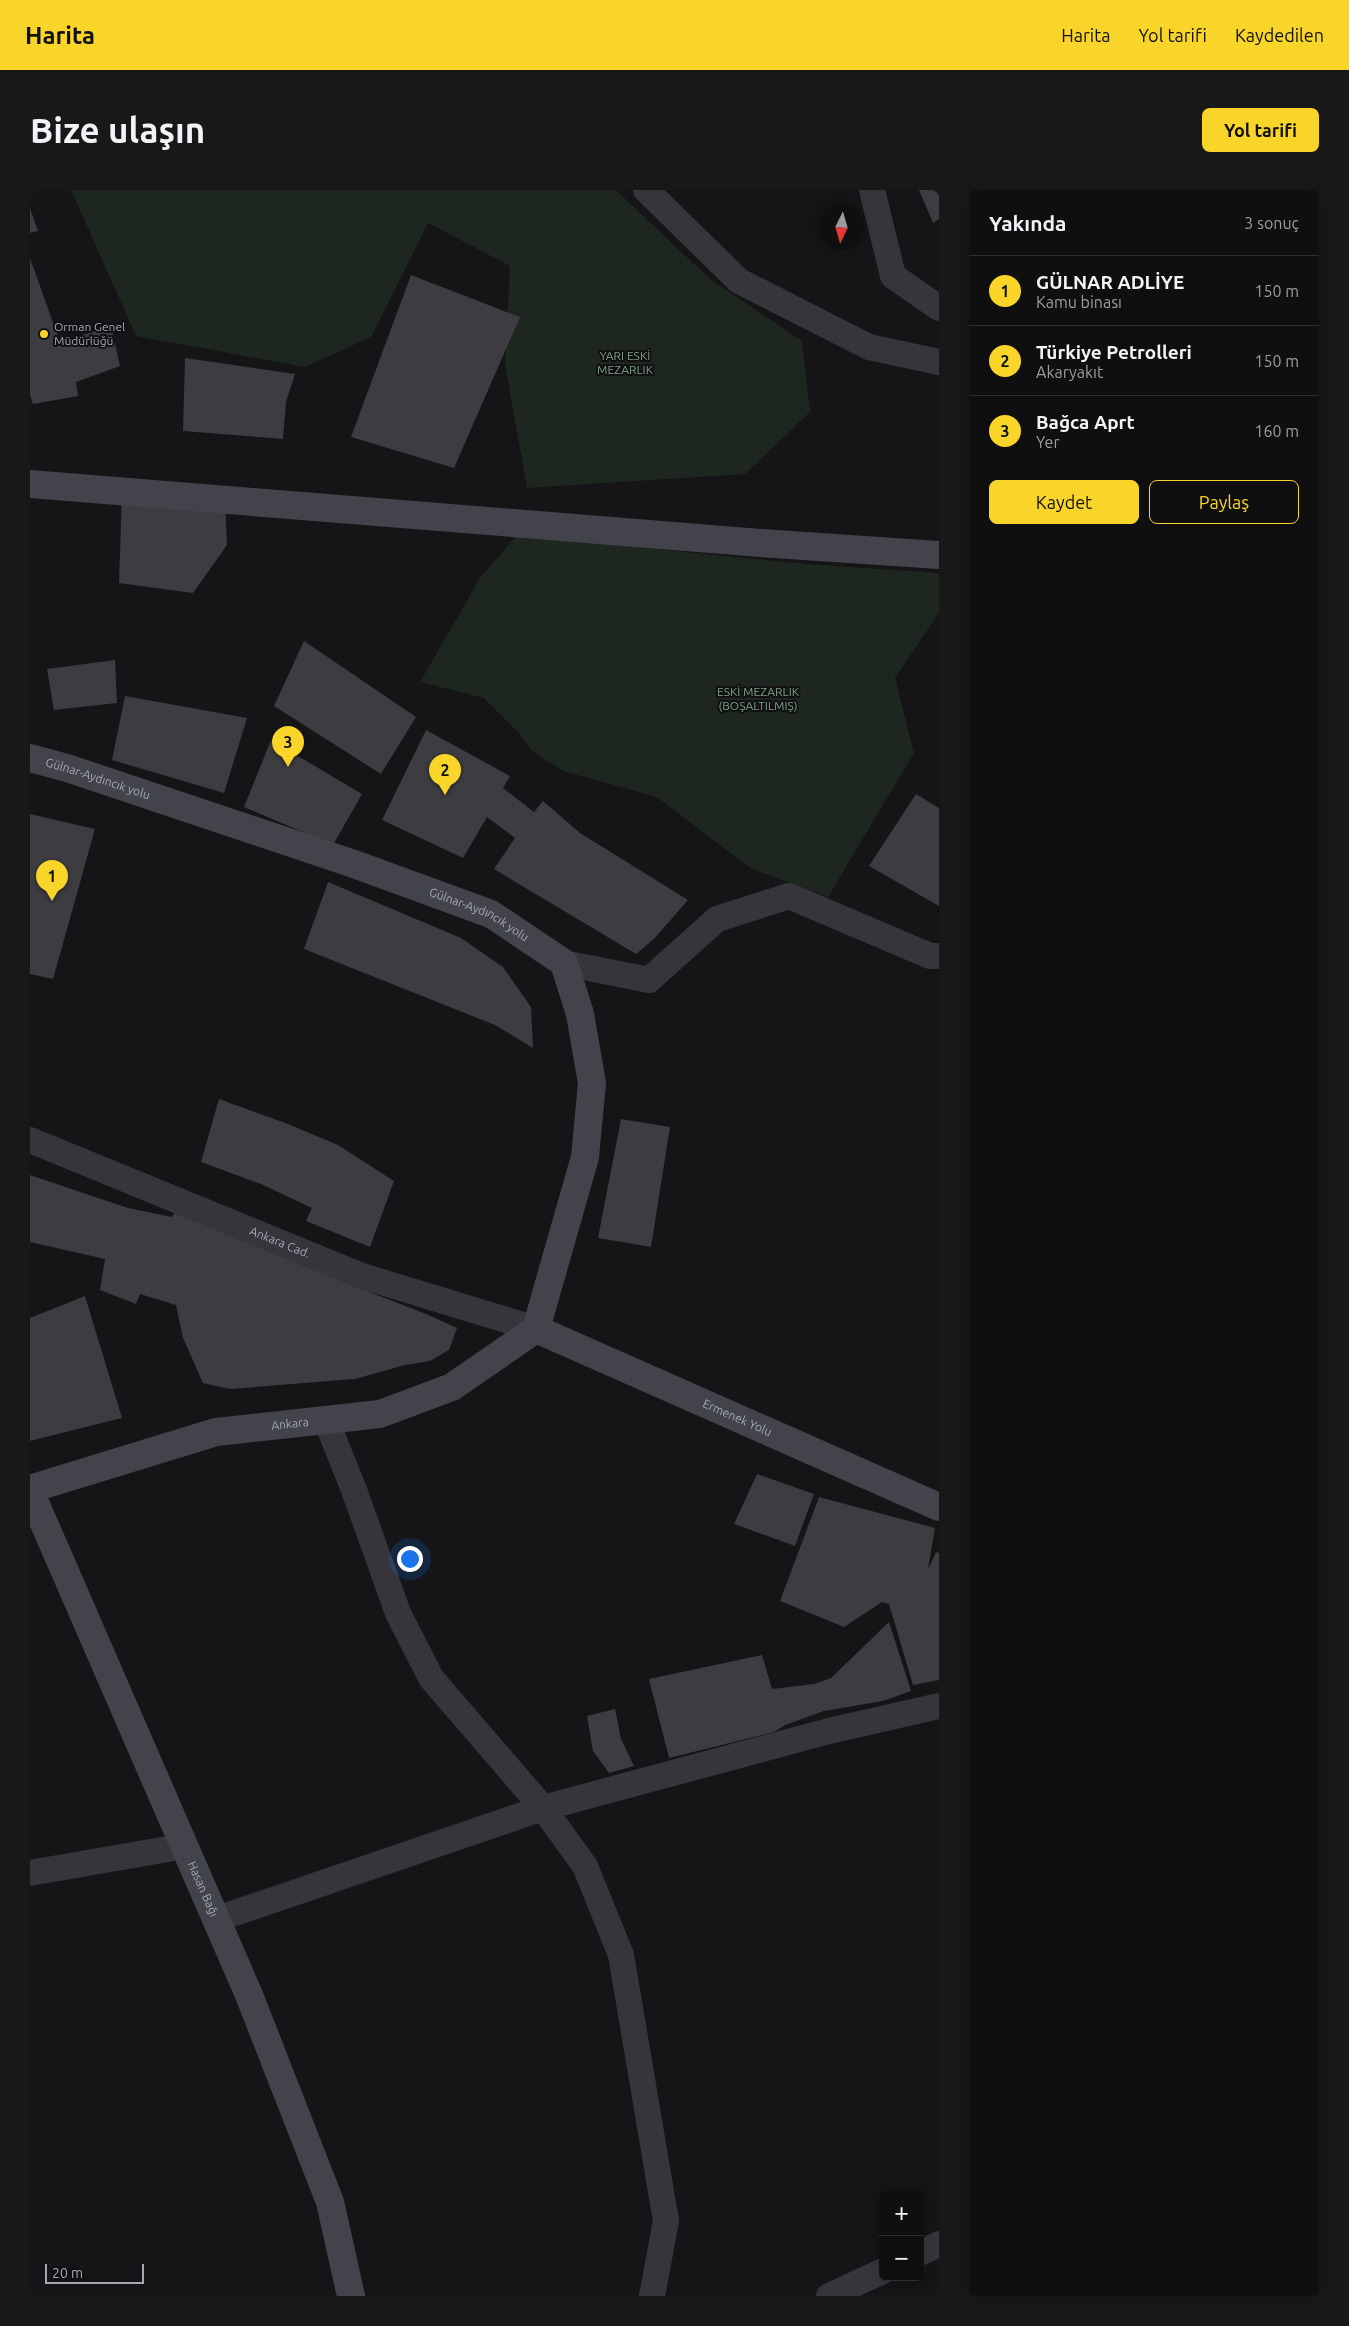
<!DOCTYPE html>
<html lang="tr">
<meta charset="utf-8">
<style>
body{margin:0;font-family:Ubuntu,sans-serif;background:#191819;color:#f1f3f6}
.controls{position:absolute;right:15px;bottom:15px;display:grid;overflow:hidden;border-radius:8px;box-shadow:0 2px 12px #0003}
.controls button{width:45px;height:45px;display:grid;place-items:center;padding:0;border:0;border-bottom:1px solid #302f30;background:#100f10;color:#f1f3f6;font:25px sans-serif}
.compass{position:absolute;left:789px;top:15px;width:45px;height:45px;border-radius:50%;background:#100f10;box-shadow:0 2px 12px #0003;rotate:185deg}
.scale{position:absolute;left:15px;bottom:12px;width:99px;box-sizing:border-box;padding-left:5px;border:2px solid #a5a8b7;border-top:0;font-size:14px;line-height:18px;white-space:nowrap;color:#a5a8b7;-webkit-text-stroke:4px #100f11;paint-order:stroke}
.you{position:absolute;left:379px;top:1368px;width:18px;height:18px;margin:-12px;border:4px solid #fff;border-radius:50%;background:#1a73e8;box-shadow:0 0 0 8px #1a73e833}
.badge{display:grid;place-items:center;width:32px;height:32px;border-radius:50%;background:#f9d529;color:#111;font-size:16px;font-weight:700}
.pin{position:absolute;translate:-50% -41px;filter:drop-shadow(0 1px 2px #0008)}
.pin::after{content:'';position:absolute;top:26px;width:18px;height:15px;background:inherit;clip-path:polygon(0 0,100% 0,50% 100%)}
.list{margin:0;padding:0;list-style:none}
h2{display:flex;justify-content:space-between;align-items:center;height:65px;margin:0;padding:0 20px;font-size:21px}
h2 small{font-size:16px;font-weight:400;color:#9c9c9f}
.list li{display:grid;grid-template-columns:32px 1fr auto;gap:15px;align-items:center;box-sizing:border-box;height:70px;padding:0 20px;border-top:1px solid #302f30}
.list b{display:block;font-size:19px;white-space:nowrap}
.list p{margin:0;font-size:16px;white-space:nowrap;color:#9c9c9f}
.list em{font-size:16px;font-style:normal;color:#9c9c9f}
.actions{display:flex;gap:10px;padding:15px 20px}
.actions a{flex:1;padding:11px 0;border:1px solid #f9d529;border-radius:8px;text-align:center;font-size:18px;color:#f9d529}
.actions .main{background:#f9d529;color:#111}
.map{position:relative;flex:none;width:909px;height:2106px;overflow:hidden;border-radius:8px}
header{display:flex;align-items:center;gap:30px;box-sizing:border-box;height:70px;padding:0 25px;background:#f9d529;color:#111}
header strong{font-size:24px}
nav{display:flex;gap:28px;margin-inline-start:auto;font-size:18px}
.intro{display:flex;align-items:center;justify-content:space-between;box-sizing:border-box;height:120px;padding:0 30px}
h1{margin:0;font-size:35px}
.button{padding:12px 22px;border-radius:8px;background:#f9d529;color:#111;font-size:18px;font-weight:700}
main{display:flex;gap:30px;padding:0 30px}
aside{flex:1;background:#100f10;border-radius:8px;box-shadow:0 2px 12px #0003}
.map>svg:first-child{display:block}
.green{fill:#1e2620}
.building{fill:#3c3c41}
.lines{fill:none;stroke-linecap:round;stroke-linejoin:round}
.street{stroke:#35353b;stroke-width:26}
.secondary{stroke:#43444b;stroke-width:28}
.poi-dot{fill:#f9d529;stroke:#100f11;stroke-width:2}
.labels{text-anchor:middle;stroke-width:4;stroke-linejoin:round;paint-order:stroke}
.poi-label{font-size:12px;fill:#a5a8b7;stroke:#100f11;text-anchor:start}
.park-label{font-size:12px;fill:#7ca384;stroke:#100f11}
.street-label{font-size:12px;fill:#a5a8b7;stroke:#100f11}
</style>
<header>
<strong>Harita</strong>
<nav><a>Harita</a><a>Yol tarifi</a><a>Kaydedilen</a></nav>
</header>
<div class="intro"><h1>Bize ulaşın</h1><a class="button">Yol tarifi</a></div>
<main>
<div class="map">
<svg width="909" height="2106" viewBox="0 0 909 2106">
<rect width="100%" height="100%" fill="#151416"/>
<path class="green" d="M41 0H586L680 89 772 151 780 222 715 284 497 298 475 175 480 76 398 33 341 147 275 177 106 146Z
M487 345 777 374 909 383V423L865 488 884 563 798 707 720 678 627 607 533 581 502 561 489 543 454 508 390 492 450 388Z"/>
<path class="building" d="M889 0H909V29L903 33Z
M0 18 8 41 0 43Z
M0 68 30 152 81 136 90 176 46 192 48 206 3 214 0 205Z
M381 85 490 127 424 278 321 247Z
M155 168 265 184 256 212 253 249 153 241Z
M92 301 195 310 197 355 163 403 89 393Z
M274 451 386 527 351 584 244 516Z
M85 470 87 513 24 520 17 479Z
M95 506 217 528 194 603 82 570Z
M396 540 480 586 473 598 504 622 513 611 550 643 658 710 624 749 606 764 464 679 485 648 457 627 433 668 352 630Z
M241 550 332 604 303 655 214 617Z
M886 604 909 618V716L839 676Z
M0 624 65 639 23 789 0 784Z
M298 692 431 748 473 777 501 817 503 858 465 835 274 759Z
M189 909 258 934 308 955 364 991 340 1057 276 1031 282 1018 231 994 171 972Z
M591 929 640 937 621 1057 568 1048Z
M0 985 98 1018 142 1027 146 1020 324 1096 396 1124 427 1138 419 1160 400 1171 375 1175 325 1189 200 1199 173 1193 153 1148 146 1115 110 1104 106 1114 70 1100 75 1069 0 1052Z
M55 1106 92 1228 0 1251V1128Z
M727 1284 784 1304 765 1356 704 1334Z
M789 1307 905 1338 898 1379 906 1362 909 1363V1490L883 1495 859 1414 852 1412 814 1437 750 1411Z
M859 1432 881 1501 853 1511 794 1521 755 1535 744 1542 639 1568 619 1489 732 1465 742 1499 784 1494 801 1488Z
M585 1519 591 1549 604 1576 579 1583 563 1561 557 1526Z"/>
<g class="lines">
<g class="street">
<path d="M616 0 709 91 839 157 909 172"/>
<path d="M842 0 863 86 909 118"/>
<path d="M534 773 619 790 687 729 759 706 900 766H909"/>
<path id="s1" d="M0 950 332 1086 506 1139"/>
<path d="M296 1230 324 1300 368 1423 401 1488 513 1618 555 1676 591 1765 636 2031 622 2106"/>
<path d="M0 1683 155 1656"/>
<path d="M187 1729 513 1618 799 1541 909 1516"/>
<path d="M890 2063 909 2054"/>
<path d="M799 2106 853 2081"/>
</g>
<g class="secondary">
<path d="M0 294 730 353 909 365"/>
<path id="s2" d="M0 568 37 578 324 674 461 724 534 773 550 824 562 893 555 967 506 1139"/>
<path id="s3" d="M506 1139 909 1317"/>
<path id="s4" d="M0 1299 186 1242 350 1224 422 1197 506 1139"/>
<path id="s5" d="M0 1301 219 1805 300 2012 321 2106"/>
</g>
</g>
<circle class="poi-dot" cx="14" cy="144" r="5"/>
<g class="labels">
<g class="poi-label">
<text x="24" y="141">Orman Genel<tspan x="24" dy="14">Müdürlüğü</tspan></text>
</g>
<g class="park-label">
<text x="595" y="170">YARI ESKİ<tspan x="595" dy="14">MEZARLIK</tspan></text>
<text x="728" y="506">ESKİ MEZARLIK<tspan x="728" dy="14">(BOŞALTILMIŞ)</tspan></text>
</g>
<g class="street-label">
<text dy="4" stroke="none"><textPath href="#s2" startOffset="71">Gülnar-Aydıncık yolu</textPath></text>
<text dy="4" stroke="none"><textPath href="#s2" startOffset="476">Gülnar-Aydıncık yolu</textPath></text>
<text dy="4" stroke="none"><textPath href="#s1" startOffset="270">Ankara Cad.</textPath></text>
<text dy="4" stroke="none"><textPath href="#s3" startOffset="220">Ermenek Yolu</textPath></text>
<text dy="4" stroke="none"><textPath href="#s4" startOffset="269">Ankara</textPath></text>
<text dy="4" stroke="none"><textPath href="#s5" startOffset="434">Hasan Bağı</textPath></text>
</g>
</g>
</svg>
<div class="controls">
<button>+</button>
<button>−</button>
</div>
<svg class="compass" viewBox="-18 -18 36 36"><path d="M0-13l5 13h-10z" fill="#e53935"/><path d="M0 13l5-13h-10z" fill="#9c9c9f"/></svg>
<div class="scale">20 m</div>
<div class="you"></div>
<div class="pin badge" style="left:22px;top:711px">1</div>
<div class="pin badge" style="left:415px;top:605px">2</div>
<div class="pin badge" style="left:258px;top:577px">3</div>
</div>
<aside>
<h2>Yakında<small>3 sonuç</small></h2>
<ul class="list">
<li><span class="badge">1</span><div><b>GÜLNAR ADLİYE</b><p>Kamu binası</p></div><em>150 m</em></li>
<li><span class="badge">2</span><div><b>Türkiye Petrolleri</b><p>Akaryakıt</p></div><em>150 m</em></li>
<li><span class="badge">3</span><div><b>Bağca Aprt</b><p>Yer</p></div><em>160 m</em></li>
</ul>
<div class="actions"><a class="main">Kaydet</a><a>Paylaş</a></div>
</aside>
</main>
